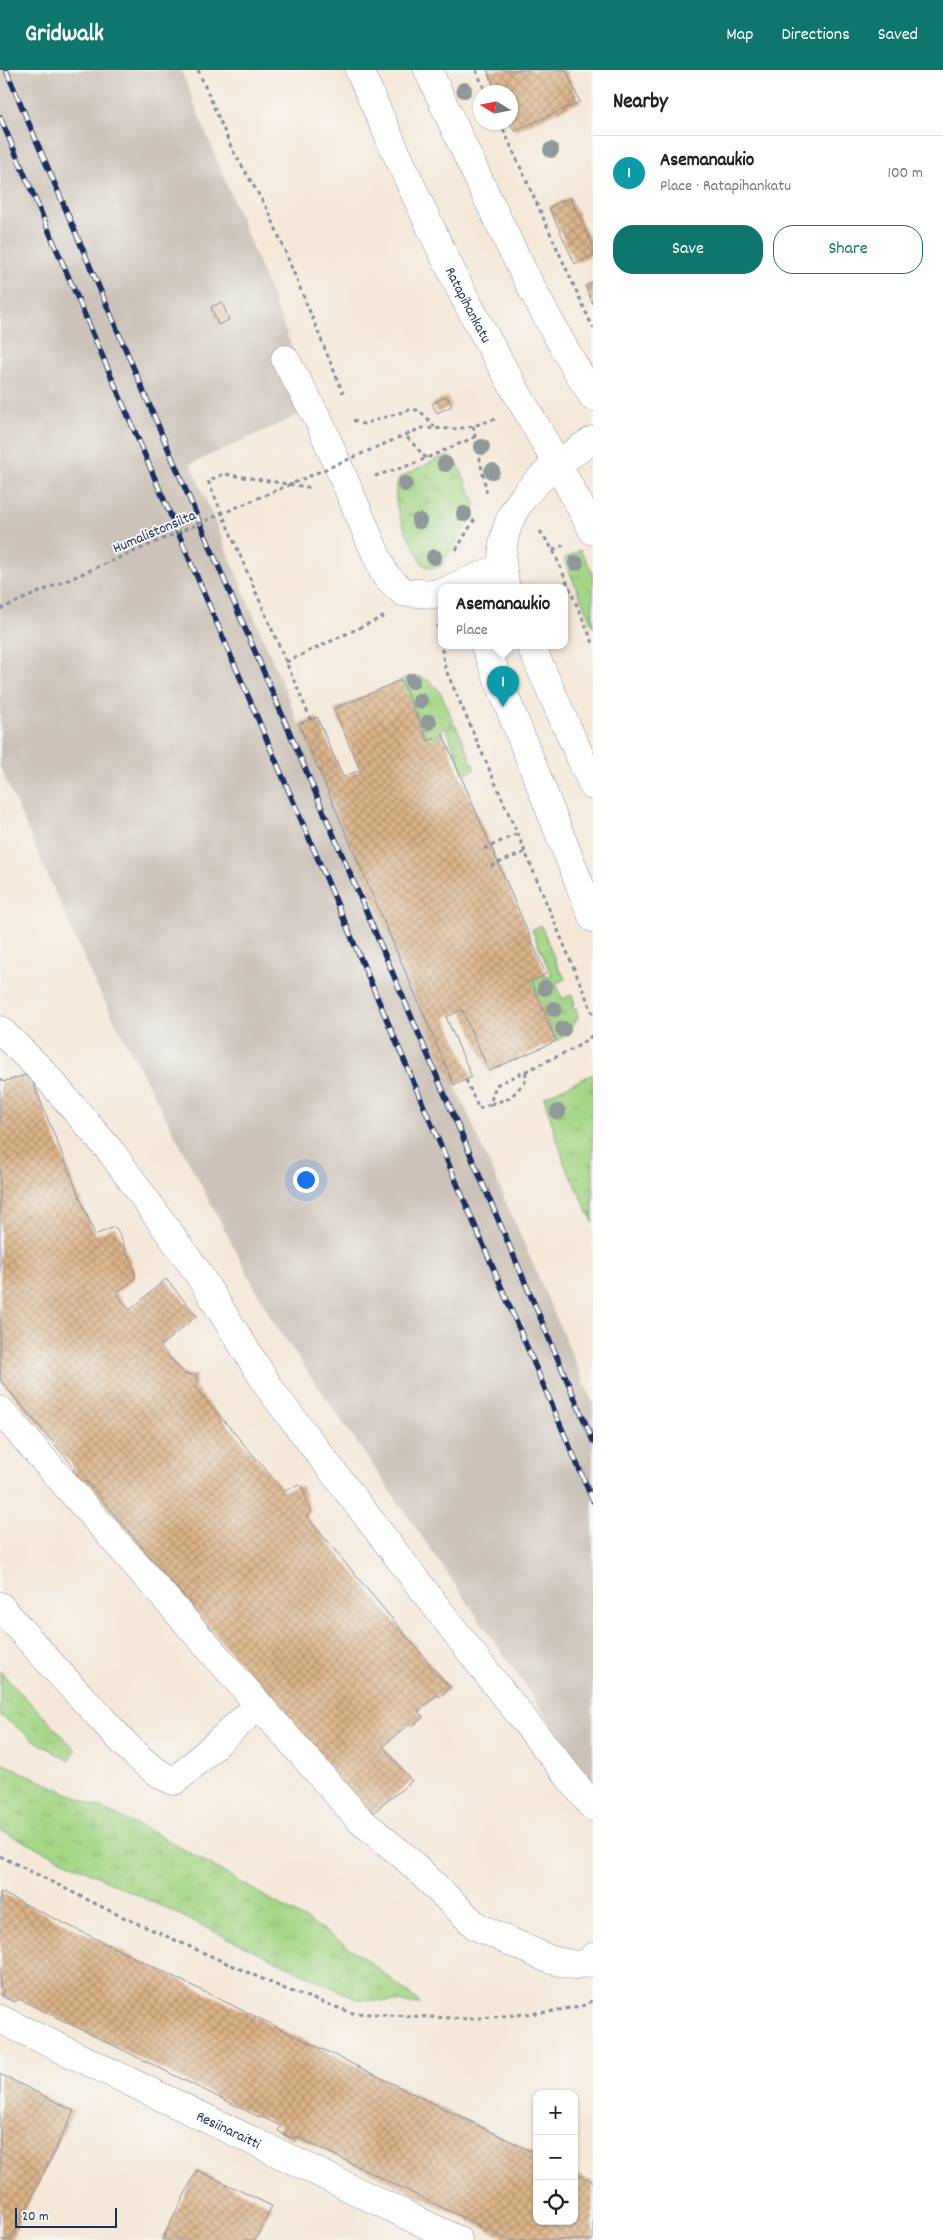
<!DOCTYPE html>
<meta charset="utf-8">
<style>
body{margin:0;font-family:Dekko,sans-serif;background:#f6f6f6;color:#222}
.controls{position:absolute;right:15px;bottom:15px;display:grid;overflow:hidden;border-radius:10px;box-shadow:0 1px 4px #0004}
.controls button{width:45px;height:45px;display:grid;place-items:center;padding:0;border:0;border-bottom:1px solid #e0e0e0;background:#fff;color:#222;font:25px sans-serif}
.compass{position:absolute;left:473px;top:15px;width:45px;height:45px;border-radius:50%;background:#fff;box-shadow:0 1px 4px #0004;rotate:280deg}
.scale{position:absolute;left:15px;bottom:12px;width:102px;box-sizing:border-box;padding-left:5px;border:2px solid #1b2f5e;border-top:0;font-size:14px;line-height:18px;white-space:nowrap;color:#1b2f5e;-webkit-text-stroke:4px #f6f6f2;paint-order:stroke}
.you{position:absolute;left:305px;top:1109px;width:18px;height:18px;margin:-12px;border:4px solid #fff;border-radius:50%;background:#1a73e8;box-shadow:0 0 0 8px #1a73e833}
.badge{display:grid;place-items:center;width:32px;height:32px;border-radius:50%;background:#0f766e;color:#fff;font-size:16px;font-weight:700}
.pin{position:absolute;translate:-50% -41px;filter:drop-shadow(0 1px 2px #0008)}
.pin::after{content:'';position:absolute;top:26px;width:18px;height:15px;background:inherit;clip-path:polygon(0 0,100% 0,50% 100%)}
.popup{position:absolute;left:438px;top:514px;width:130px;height:65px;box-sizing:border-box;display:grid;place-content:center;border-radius:10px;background:#fff;filter:drop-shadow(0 1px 4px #0005);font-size:16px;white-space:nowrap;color:#767676}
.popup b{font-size:19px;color:#222}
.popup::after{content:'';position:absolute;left:50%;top:100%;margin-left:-10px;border:10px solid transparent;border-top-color:#fff}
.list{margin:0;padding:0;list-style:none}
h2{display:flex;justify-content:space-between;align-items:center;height:65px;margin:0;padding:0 20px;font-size:21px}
h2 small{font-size:16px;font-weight:400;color:#767676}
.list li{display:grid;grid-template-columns:32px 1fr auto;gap:15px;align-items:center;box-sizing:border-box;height:75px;padding:0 20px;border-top:1px solid #e0e0e0}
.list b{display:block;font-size:19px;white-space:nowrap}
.list p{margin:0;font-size:16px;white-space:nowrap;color:#767676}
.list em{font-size:16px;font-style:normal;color:#767676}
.actions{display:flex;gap:10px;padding:15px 20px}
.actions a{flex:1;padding:11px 0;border:1px solid #0f766e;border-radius:20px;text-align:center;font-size:18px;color:#0f766e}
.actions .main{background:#0f766e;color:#fff}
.icon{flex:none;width:28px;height:28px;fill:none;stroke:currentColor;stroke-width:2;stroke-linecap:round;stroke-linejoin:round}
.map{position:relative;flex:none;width:593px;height:2170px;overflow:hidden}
header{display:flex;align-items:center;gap:30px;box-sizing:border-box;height:70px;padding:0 25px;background:#0f766e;color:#fff}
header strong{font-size:24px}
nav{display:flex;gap:28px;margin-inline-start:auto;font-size:18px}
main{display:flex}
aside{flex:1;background:#fff}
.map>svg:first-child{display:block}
.railway{fill:#ccc2b9}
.grass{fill:url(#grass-tufts);stroke:#608272}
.building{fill:url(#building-cross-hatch)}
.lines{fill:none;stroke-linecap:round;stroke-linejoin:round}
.minor-casing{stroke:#888c9b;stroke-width:29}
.major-casing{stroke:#888c9b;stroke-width:29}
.path{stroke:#888c9b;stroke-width:3;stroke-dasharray:4 4;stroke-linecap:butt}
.minor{stroke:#fff;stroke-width:28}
.major{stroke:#fff;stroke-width:28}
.rail-casing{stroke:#1b2f5e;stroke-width:5.5}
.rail{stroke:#f6f6f2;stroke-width:4;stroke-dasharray:11;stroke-linecap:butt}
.path-bridge{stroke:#888c9b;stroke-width:3;stroke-dasharray:4 4;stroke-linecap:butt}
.tree{fill:#90999a}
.labels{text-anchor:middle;stroke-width:4;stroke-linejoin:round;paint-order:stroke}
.street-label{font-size:15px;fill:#1b2f5e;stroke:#f6f6f2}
</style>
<header>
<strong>Gridwalk</strong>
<nav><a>Map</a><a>Directions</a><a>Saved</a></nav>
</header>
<main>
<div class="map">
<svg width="593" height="2170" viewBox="0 0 593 2170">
<defs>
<pattern id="grass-tufts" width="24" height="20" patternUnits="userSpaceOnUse" patternTransform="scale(1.25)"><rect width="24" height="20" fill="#a4d686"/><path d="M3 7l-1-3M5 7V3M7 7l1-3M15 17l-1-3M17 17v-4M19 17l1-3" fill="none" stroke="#8db876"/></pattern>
<pattern id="building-cross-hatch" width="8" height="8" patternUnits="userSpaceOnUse" patternTransform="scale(1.25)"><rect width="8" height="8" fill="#dcb489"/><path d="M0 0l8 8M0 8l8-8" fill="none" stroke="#b29373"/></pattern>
</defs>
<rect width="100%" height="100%" fill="#f6f6f2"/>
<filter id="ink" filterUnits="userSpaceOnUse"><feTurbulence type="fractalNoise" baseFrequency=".02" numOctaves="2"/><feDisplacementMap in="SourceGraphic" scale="10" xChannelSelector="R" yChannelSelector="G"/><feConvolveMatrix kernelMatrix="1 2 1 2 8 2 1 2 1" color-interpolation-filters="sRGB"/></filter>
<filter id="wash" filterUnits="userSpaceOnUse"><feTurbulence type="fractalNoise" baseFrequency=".0096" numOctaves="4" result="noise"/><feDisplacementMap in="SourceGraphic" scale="20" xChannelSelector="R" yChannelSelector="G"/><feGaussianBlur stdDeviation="1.12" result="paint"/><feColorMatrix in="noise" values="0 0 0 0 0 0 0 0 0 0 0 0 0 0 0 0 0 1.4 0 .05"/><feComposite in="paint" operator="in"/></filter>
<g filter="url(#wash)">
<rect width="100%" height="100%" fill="#f5e8d8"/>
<path class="railway" d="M0 0H181L316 337 191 394 299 654 593 1333V1714L272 1250 95 913 0 697Z"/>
<path class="grass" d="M442 387H450L458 394 475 433 474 446 440 497 429 498 422 494C411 467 387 437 399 408Z
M580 480 593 503V557L564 489Z
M420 607C442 614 446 635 454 654L441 659 443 665 428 671 401 610 404 608Z
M456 655 475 699 465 704 446 659Z
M541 855 560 902H562L565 909 556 913 562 929 572 925 575 934 572 935 573 939 576 938 578 947 569 963 556 971 531 911 546 904 547 908 552 906 532 860Z
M593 1004V1152L565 1095 544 1027Z
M0 1601 76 1680 69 1691 37 1672 0 1645Z
M0 1692 159 1765 330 1864 375 1896 421 1934 357 1929 0 1760Z"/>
<g id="blocks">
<path class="building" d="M487 0H566L580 32 514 61 510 53V22H497Z
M570 127 593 176V185L575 194 549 137Z
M593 212V234L585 216Z
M222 232 229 250 218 255 211 237Z
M447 326 452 336 437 343 432 334Z
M401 610 428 671 443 665 546 904 531 911 556 971 489 1001 462 940 446 947 472 1007 454 1015 299 654 317 647 343 707 360 700 334 639Z
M25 1005 32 1010 95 1165 114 1157 117 1159 135 1202V1208L116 1223 130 1240 166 1209 197 1246 160 1276 184 1304 197 1305 195 1317 284 1421 299 1415 302 1417 311 1442 306 1446 450 1618 439 1627 437 1625 418 1641 423 1647 412 1657 409 1654 383 1676 412 1711 369 1746 87 1412 72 1411 74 1397 0 1310V1008L3 1012Z
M0 1822 537 2084V2151H574V2102L593 2112V2170H509L295 2066 293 2069 278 2061 281 2056 262 2047 261 2048 19 1929 14 1932 0 1925 4 1920 0 1918Z
M0 2004 74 2041 11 2170H0Z
M197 2100 272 2136 255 2170H162Z"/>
</g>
</g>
<g filter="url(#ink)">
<use href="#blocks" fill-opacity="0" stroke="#888c9b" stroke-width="1"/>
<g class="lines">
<defs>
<g id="minor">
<path d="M285 289 319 351 385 505 403 522 433 524 442 522"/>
<path d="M452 518 502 497"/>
<path d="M506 518C488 444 537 405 593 370"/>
<path d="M485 576 593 848"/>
<path d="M531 576 593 716"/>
<path d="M0 960 41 1000 112 1083 196 1200 272 1322 493 1611 593 1737"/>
<path d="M0 1340 360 1750 406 1788 476 1856 551 1890 575 1895 588 1893 593 1887"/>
<path d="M0 1536C30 1571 60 1605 92 1638 113 1661 145 1700 174 1711L183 1704 259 1635"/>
<path id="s1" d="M0 1949 458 2170"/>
</g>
<g id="major">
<path id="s2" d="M359 0C395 79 429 159 469 236 509 312 554 385 593 461"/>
<path d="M428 0C479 111 529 223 593 327"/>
</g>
</defs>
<use href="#minor" class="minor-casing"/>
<use href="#major" class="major-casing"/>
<path class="path" d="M198 0 232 79 269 142 343 323
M476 0 486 22
M500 52 593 258
M353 350 363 354 409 340H419L436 358
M473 356 487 424
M426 388 405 365 422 358 457 359 473 356 496 349
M375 406 413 394 475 367
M540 461 553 480 593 573
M456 480 476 447
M553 480 564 475
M438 555 445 598 521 772 593 944
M286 592 385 546
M311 650 208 411 224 404 313 418
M484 779 517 764
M491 796 525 782
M466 1010 479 1039 490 1034 496 1015 575 978 593 965
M491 1034 510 1028 525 1012 526 1002
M0 1786 112 1842 285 1919 353 1943 469 1949 548 1942 586 1935 593 1930"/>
<use href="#minor" class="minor"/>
<use href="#major" class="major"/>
<defs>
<path id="rail" d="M6 0 593 1371
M0 47 593 1431"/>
</defs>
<use href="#rail" class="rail-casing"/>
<use href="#rail" class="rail"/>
<path class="path-bridge" d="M0 539 405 365"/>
</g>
<g class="tree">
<circle cx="464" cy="20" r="8"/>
<circle cx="551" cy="80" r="8"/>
<circle cx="482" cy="377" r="8"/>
<circle cx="445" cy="394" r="8"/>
<circle cx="492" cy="401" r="8"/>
<circle cx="405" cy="414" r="8"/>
<circle cx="464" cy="444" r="8"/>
<circle cx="419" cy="451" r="8"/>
<circle cx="434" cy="487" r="8"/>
<circle cx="576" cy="493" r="8"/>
<circle cx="412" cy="611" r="8"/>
<circle cx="420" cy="631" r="8"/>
<circle cx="429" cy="652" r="8"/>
<circle cx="545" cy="918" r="8"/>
<circle cx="554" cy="939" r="8"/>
<circle cx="563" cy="959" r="8"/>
<circle cx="558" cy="1042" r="8"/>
</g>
</g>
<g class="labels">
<g class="street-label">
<text dy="5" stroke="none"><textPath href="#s2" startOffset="259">Ratapihankatu</textPath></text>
<text transform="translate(154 461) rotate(-23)" y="5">Humalistonsilta</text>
<text dy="5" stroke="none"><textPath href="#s1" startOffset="254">Resiinaraitti</textPath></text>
</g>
</g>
</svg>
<div class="controls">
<button>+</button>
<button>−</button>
<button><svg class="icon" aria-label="locate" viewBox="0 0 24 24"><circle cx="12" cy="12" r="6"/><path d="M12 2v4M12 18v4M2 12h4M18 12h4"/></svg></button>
</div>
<svg class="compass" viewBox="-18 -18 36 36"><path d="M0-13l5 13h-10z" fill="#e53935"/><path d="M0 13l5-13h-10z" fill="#767676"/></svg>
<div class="scale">20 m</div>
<div class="you"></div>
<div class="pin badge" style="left:503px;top:637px;background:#0f9aa8">1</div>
<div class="popup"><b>Asemanaukio</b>Place</div>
</div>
<aside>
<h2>Nearby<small></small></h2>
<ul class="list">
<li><span class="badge" style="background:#0f9aa8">1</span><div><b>Asemanaukio</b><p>Place · Ratapihankatu</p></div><em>100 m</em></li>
</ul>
<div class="actions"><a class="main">Save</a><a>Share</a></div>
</aside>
</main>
